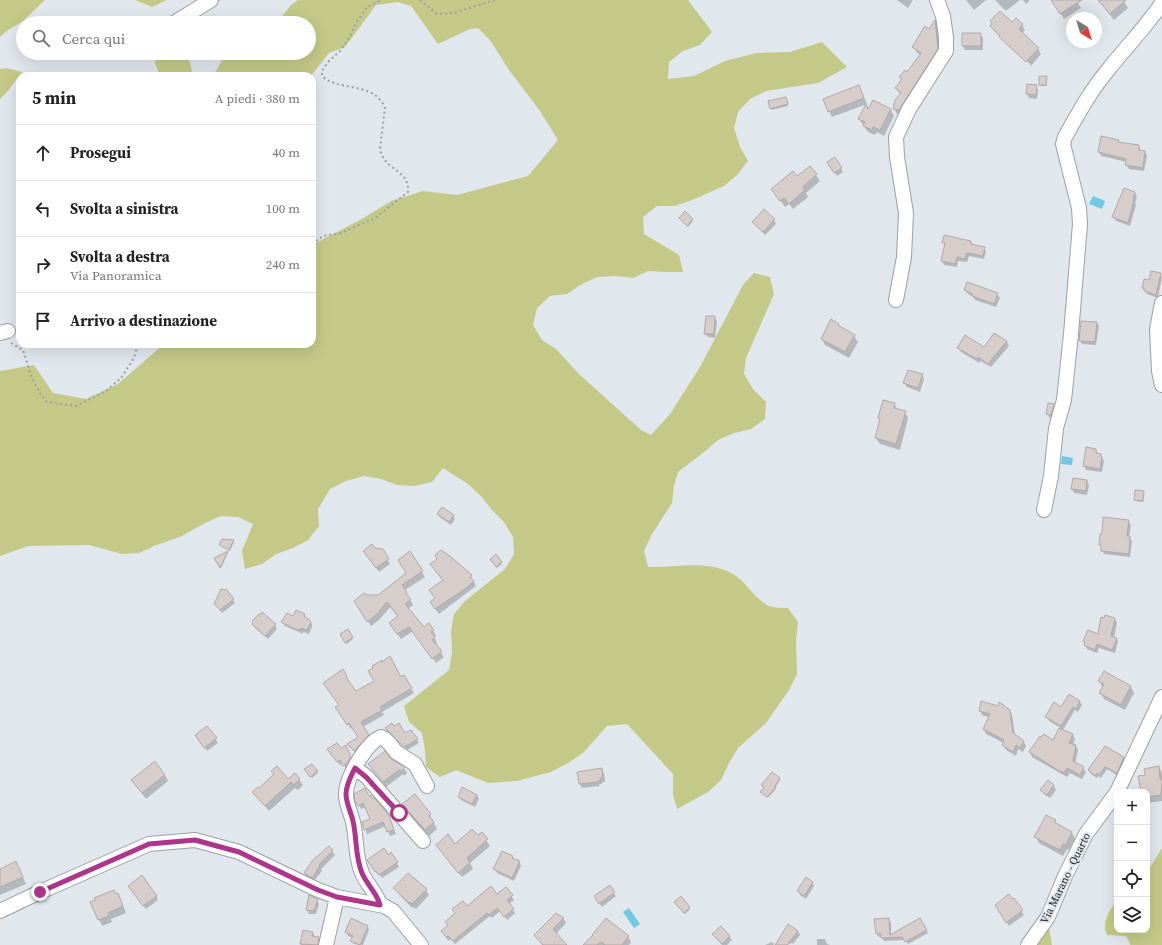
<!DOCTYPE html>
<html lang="it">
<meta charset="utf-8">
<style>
body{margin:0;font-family:"Source Serif 4",serif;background:#f2f2f2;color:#222}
.controls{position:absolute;right:12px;bottom:12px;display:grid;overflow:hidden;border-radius:8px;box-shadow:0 4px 16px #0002}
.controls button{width:36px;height:36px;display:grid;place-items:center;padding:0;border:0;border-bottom:1px solid #e0e0e0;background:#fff;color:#222;font:20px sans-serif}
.compass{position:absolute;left:1066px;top:12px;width:36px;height:36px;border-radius:50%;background:#fff;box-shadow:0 4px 16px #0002;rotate:142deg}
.stop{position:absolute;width:12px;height:12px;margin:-9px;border:3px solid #ad358b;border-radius:50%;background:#fff}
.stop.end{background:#ad358b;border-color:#fff;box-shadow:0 1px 4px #0008}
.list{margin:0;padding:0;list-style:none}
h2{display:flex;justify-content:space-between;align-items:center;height:52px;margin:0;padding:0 16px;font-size:17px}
h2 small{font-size:13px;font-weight:400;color:#767676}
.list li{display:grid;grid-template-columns:26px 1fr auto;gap:12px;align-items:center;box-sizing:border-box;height:56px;padding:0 16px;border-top:1px solid #e0e0e0}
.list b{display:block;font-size:15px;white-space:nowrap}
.list p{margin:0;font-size:13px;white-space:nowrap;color:#767676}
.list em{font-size:13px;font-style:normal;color:#767676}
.icon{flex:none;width:22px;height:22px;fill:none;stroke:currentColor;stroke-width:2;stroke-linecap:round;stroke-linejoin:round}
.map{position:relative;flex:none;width:1162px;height:945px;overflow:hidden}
.search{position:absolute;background:#fff;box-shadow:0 4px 16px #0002;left:16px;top:16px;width:300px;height:44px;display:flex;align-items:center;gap:10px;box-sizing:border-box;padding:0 14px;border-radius:22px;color:#767676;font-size:15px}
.panel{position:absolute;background:#fff;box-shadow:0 4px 16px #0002;left:16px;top:72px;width:300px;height:276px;border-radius:12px}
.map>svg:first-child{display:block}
.green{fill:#c4c988}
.water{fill:#70c8e3}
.shadow{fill:#0003}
.building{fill:#d7cecb;stroke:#b2a9a6}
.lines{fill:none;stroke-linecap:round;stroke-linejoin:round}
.minor-casing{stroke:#9aa0a6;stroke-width:16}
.path{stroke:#9aa0a5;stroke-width:2;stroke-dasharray:2 3;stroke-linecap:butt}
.minor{stroke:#fff;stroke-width:14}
.route{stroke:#ad358b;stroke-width:5}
.labels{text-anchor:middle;stroke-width:4;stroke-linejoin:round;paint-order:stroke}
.street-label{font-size:11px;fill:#222527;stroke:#e0e7ed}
</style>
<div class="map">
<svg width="1162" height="945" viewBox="0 0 1162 945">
<rect width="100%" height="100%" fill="#e0e7ed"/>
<path class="green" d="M0 0H45L23 21 8 30 0 37Z
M135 0H167L152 7Z
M298 0H688L712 32 700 45 683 51 669 62 668 79 694 76 725 61 757 53 790 52 822 42 847 67 818 83 766 91 750 99 738 112 734 128 740 147 748 161 737 175 724 186 692 200 675 206H657L643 217 644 234 679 255 683 272H665L648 271 633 278 615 276 597 277 582 284 567 294 550 296 537 308 533 325 542 340 556 349 579 374 641 430 651 435 670 414 700 367 743 285 754 273 770 277 774 294 746 358 744 374 753 389 766 402 765 419 751 429 734 433 718 440 704 452 678 472 674 486 672 503 652 534 644 551 648 567C676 568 707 559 733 574 747 582 754 599 769 606 774 608 782 608 788 608L798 622 796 640 797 674 789 690 766 723 738 748 729 763 721 780 708 792 677 809 673 795V774L627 724 607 726 583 753 568 763 551 772 517 781 488 783 456 770 440 777 426 767 425 750 422 733 409 722 404 706 449 670 452 652 451 631 454 614 465 601 505 569 514 554 513 537 504 522 492 510 481 496 468 484 443 468 432 482 414 486 397 485 381 479 364 476 346 481 330 489 318 509 319 526 308 540 293 548 276 554 262 564 245 569 242 551 253 524 238 517 221 516 205 523 182 536 154 546 139 553 122 554 89 545 28 546 0 556V371L34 365 53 393 86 399 118 384 164 344H312V245L360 220 391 201 423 191 457 195 528 176 558 140 540 111 509 70 490 40 478 28 470 29 438 44 411 6 398 2 376 5 345 47 329 53 311 76H213L220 64 225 53H309V23H277L291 5Z
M156 53H185L190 63 193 76H160L155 63Z
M6 68 22 72 7 92 0 99V69Z
M1162 848V945H1130L1129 941 1126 936 1107 935C1101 922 1110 910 1117 900V930H1147V872Z
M1048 921 1052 945H1031Z"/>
<path class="water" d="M1093 196 1105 201 1102 209 1089 204Z
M1062 456 1073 458 1072 465 1061 464Z
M629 908 640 924 634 928 623 912Z"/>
<path class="shadow" d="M897 0H913L908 8Z
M966 0H986L974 10Z
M995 0H1020L1006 11Z
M1023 0H1030L1026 4Z
M1052 0H1076L1081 8 1064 19Z
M1098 0H1123L1128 8 1114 20Z
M1016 19 1022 25 1025 30 1022 34 1038 49 1041 54 1030 67 1031 65 994 31 991 26 1012 24Z
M935 22 937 26 940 54 902 115 897 114 894 109 901 95 896 89 902 80 901 77 907 74 921 55 916 52 914 47 929 30Z
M963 34H980L983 38V50H965L963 46Z
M136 53H144L146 55 139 59Z
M1046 77 1047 86H1041L1040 85Z
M859 86 867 104 832 117 829 111Z
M1036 86 1038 90 1037 99 1029 98 1027 94Z
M786 99 788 106 772 110 771 108Z
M874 101 891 110 894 116 884 136 877 132 875 135 868 132 859 119 869 110Z
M1118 141 1119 143 1139 146 1141 152H1145L1147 156 1144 171 1129 169 1126 165 1127 162 1101 156 1099 152Z
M834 158 843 172 837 176 828 163Z
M810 167 820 181 806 193 808 197 793 209 789 204 785 207 772 189 797 178Z
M1135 193 1137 197 1135 203 1136 205 1130 226 1116 221 1113 217Z
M685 213 693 221 688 227 681 219Z
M774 220 776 224 765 235 753 222Z
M943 242H971L973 245 984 248 986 252 984 259 969 256 967 262 958 261 957 267 944 265 942 261 945 246Z
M1160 274 1162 277 1158 298 1147 294 1143 288Z
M965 290 997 294 1000 298 996 307 975 300 973 297 968 294Z
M714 317 717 321 715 338 708 337 705 334Z
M1097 323 1099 326 1096 345 1082 344 1080 341Z
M838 325 840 328 854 336 858 342 849 358 825 345 822 339Z
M994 334 1007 342 1009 346 991 367 980 361 979 363 961 352 959 348H984Z
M922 375 924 379 920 392 907 387 904 383Z
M894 404 898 410 905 412 908 418 900 450 880 444 876 438 881 422 879 418Z
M1053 405 1056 409 1053 419 1050 418 1047 414Z
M1096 450 1098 454 1100 455 1104 461 1102 472 1086 470 1084 466Z
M1087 481 1089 485 1087 495 1074 493 1072 489Z
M1143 492V502L1136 501 1135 500Z
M438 515H453L455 519 451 525 441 518Z
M1128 521 1131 525 1129 537 1132 541 1130 557 1104 554 1100 544Z
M233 541 234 542 230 551 220 545Z
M374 549 382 550 390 564 379 572 367 555Z
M228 552V553L221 568 216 558Z
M410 553 425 577 405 590 413 605 408 609 424 629 433 631 436 636 434 637 437 643 435 645 444 657 436 663 413 631 401 639 393 628 398 617 390 607 380 619 371 626 358 606 368 596H378L407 573Z
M496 556 502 564 497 568 491 559Z
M451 557 471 576 476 586 439 614 434 607 436 599 443 581 434 569Z
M226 591 235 603 222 613 217 607Z
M304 615 312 624V627L309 634 303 632 302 634 299 632 285 626 282 622 293 617Z
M1115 619 1117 623 1114 638H1116L1118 642 1115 653 1099 648 1097 653 1087 649 1084 641 1098 635Z
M253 624 275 625 277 629 268 639 255 628Z
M348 630 353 639 347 644 341 635Z
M382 663 401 679 403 677 414 693 382 712 384 715 363 727 371 740 358 756 349 744 359 737 353 728 351 729 339 712 340 706 327 688 346 676 349 681 348 682 355 693 375 681Z
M1104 672 1131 687 1134 693 1125 710 1104 699 1100 692 1103 687 1099 681Z
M1080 702 1082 705 1078 712 1075 710 1063 730 1073 735 1075 739 1073 745 1076 746 1078 750 1075 764 1083 768 1086 772 1082 779 1070 773 1067 777 1032 757 1030 752 1054 742 1061 728 1049 721 1047 717 1062 708Z
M999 707 1009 710 1012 715 1015 735 1024 742 1026 746 1023 752 1018 749 1016 756 1006 750 1003 745 1004 743 986 734 984 729 990 717 983 716 980 711Z
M207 727 218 743 207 751 198 739Z
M388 731 405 735 411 731 419 743 407 750Z
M340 749 347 750 353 761 349 767 346 769 343 764 340 765 330 753Z
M1124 758 1125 761 1118 776 1107 769 1101 778 1098 776 1097 778 1091 774 1089 770Z
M391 760 404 768 407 773 404 776 403 774 386 787 373 769Z
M311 765 318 773 312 778 306 770Z
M1159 767 1162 773V801L1147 803V792H1141L1146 776Z
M602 770 604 773 605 782H602V784H599L600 786 582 788 580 784Z
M272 771 288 780 295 774 303 785 298 790 295 788 269 811 253 792 259 789 275 775Z
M165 775 168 781 146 799 132 780Z
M779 779 780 780 775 788 776 789 768 798 762 793 764 788 762 785Z
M1048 782 1054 786 1056 790 1050 798 1044 794 1042 790Z
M415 795 430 815 437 829 429 836 407 811 403 804Z
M477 795 479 799 475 807 461 800 459 796Z
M369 797 388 816 396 834 390 836 386 826 367 834 363 823 372 820 366 807 361 809 356 800Z
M1055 821 1057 825 1072 833 1075 839 1069 850 1067 849 1063 856 1039 843 1036 837Z
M481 833 490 846 470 863 473 869 462 877 437 846 455 845 478 837Z
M332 851 335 855 321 869 322 871 314 881 307 877 305 873Z
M391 854 399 867 382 878 379 874 378 875 371 864Z
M512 857 514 859 519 862 521 866 514 881 497 873 495 869Z
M19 869 26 884 0 895V870Z
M415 879 426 890 429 895 416 909 413 907 412 908 398 893 395 888Z
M812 882 814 886 806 899 800 895 798 891Z
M609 886 616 896 602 907 597 900Z
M506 888 514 900 509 904 515 913 507 920 500 911 492 918 490 916 455 944 451 939 449 941 444 935 449 926 446 922 467 907 497 895Z
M131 890 156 896 158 900 146 909Z
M317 900 319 904 316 914H309L307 910Z
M1014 900 1024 915 1009 926 996 905Z
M121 901 126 913 111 919 112 922 102 926 92 903Z
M676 903 689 907 690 909 685 914Z
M563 918 566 923 556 934 566 945H542L535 936Z
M920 919 928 933 908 944 905 940 884 941 882 937H879L877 934 889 920 891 923V936Z
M367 926 369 930 363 945 354 944 352 941 353 938 348 936 346 932Z
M798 931 800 935 793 944 792 943 787 945H776Z
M313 933 315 937 318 938 321 942 320 945H301V944Z
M713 934 729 936 732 940 727 945H722Z
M628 937 631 942 629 945H585Z
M817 939H825L827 944 830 945H817Z
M772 942 774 945H765Z"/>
<path class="building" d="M1051 0H1082L1060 14Z
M1098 0H1126L1110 14Z
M1000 11 1012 22 1016 18 1023 24 1019 29 1039 48 1026 62 999 37 1000 36 990 26 992 23 990 21Z
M935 20 938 49 899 110 893 109 895 100 901 93 895 88 902 79 899 77 905 70 907 72 921 53 912 47 925 26 929 29Z
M962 33H981V46H962Z
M1039 76H1047L1046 85H1039Z
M1027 84 1037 85 1036 95 1026 94Z
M859 85 864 98 828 112 823 99Z
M786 97 788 104 770 109 768 101Z
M873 100 891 109 880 130 873 127 872 130 863 126 865 122 858 119 866 104 868 109Z
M1101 136 1119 140 1118 142 1139 145V150L1145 151 1143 168 1125 165 1126 159 1098 152Z
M835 157 842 168 834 173 827 162Z
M810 166 817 174 803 187 805 190 789 204 784 198 780 201 771 189 793 171 797 176Z
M1124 188 1135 192 1133 200H1134L1128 223 1112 217Z
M764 209 775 219 763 232 752 222Z
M685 211 693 219 687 226 679 218Z
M944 235 971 241V244L985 247 983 256 967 253 965 259 957 257 955 264 941 261 945 243H942Z
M1151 271 1161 273 1156 295 1144 291V288H1142L1144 279 1149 280Z
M967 282 998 293 994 304 972 296V294L964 290Z
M706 316H715L714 334H704Z
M831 319 839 324 838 325 855 335 845 352 821 339Z
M1081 321 1097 322 1095 342 1079 341Z
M994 333 1007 341 988 364 978 357 977 359 957 348 965 335 984 347Z
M908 370 923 374 918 388 903 383Z
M883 400 895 403 894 408 906 411 896 444 875 438 880 419 878 418Z
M1048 403 1054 404 1051 415 1046 414Z
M1086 447 1096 449V453L1101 454V456L1102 457 1100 469 1083 466Z
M1073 478 1087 480 1086 491 1071 489Z
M1135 490 1144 491 1143 501 1134 500Z
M442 507 454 515 449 522 437 514Z
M1103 517 1129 520 1127 536H1130L1129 554 1101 551V545H1099L1100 534H1102Z
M222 539 234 540 229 550 219 545Z
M372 544 375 548 383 549 389 559 376 568 363 551Z
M441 550 451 557 472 575 470 577 474 581 466 588 435 609 430 602 435 598 429 590 443 580 430 564 437 559 435 555Z
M228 551 220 568 214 558Z
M410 551 423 571 402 585 407 592 406 593 411 600 405 604 424 627 429 623 434 630 431 632 435 637 432 640 442 651 432 659 409 627 397 634 389 623 398 616 387 602 377 614 367 622 354 601 364 593 368 595H378L406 573 398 560Z
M496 554 502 562 496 567 490 559Z
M221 589 227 590 234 599 220 610 214 604Z
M296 610 305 614 304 616 310 620V621L311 622 307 630 301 628 300 630 295 629 281 622 287 613 293 616Z
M262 612 276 624 265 636 252 624 253 622 252 621 259 614 260 615Z
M1105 615 1115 618 1111 636 1117 638 1112 650 1097 644 1095 650 1084 645 1085 642 1083 641 1088 630 1098 634 1101 617 1104 618Z
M348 629 353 637 345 643 340 634Z
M390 656 401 677 404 675 412 688 380 707 382 710 361 722 369 735 354 751 347 744 358 737 349 723 347 725 335 707 339 705 323 683 343 669 347 676 346 677 356 691 374 681 368 671 373 668 372 666 382 660V662Z
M1104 671 1131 686 1121 705 1099 693 1104 684 1098 681Z
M1069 694 1080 701 1076 709 1073 707 1061 726 1045 717 1054 702 1061 707Z
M981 701 998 706 999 702 1010 710 1013 733 1024 741 1020 748 1016 745 1013 752 1002 745 1004 740 983 729 990 714 979 711Z
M392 723 394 726 399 723 405 733 411 730 418 739 404 747 385 728Z
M207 726 217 738 204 748 195 735Z
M1059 728 1073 734 1069 743 1076 745 1073 761 1084 767 1080 775 1067 768 1064 773 1062 771 1061 772 1029 752 1040 736 1041 737 1044 734 1053 740Z
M337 743 341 748 346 745 351 757 347 763 343 766 340 760 337 762 327 749Z
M1105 746 1124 757 1117 773 1105 767 1099 775 1097 773 1095 776 1088 770Z
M385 751 391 759 405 767 401 771 399 770 383 782 368 764Z
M155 761 165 775 142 793 131 780Z
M312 764 318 771 310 777 304 769Z
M277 766 288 779 295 773 300 779 294 785 291 782 265 806 252 792 258 787 259 788 274 774 271 771Z
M1159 766 1160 779 1162 780 1161 795 1147 797V792H1141L1138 776 1145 775 1144 769Z
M602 768 603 778H600L601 780 598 781V782L579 784 577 772Z
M772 772 780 778 775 786 776 787 767 797 760 792 764 787 761 785Z
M1048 780 1054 785 1047 795 1040 790Z
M462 787 477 795 472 804 458 797Z
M365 788 369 796 371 795 372 798H374L389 815 394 830 387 832 383 822 364 830 362 822 370 819 363 803 358 806 355 801 354 794Z
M415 794 431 814 429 816 434 822 425 830 402 804Z
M1046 815 1056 820 1054 822 1072 832 1066 845 1063 844 1060 850 1034 837Z
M472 829 478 835 482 832 488 839 467 858 470 863 458 873 436 845 448 834 455 844Z
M329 846 333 850 319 865 320 866 312 878 304 873 312 861Z
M384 848 389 855 391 852 398 862 379 875 376 871 375 872 367 860Z
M502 851 513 856 512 858 520 861 512 878 493 869Z
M16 861 23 877 0 887V869Z
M408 873 427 889 412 904 410 902 409 903 393 888Z
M142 875 157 896 143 906 128 886Z
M806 877 813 882 804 896 797 891Z
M610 885 615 892 599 904 594 896Z
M491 886 497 894 506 887 513 895 507 900 514 909 504 917 497 908 489 915 487 913 453 941 448 936 447 938 441 931 448 925 445 922 455 913 452 909 463 901 467 906Z
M114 890 116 894 118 893 123 906 108 913 109 916 98 920 90 902 95 900 94 898Z
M1009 894 1013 899 1014 898 1023 910 1006 923 995 905Z
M309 895 318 899 314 911 306 910Z
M681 896 690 907 684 913 674 902Z
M556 913 564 918 553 929 567 945H543L534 935Z
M351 918 368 926 360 945 350 941 353 936 345 932Z
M606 918 629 936 622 945H605L601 942 597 945H583L593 935H592Z
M889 918 890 935 920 918 927 930 905 942 902 937 881 938V934H876L874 919Z
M788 924 798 931 787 945H775Z
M721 926 730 936 722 944 712 934Z
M303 930 313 932 312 936 319 937 318 945 300 944Z"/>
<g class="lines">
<defs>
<path id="minor" d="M174 23 211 0
M896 300 904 257 906 213 897 157 896 137 909 109 946 51V37L943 16 937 0
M1162 303 1157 329 1159 371 1162 385
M0 333 8 331
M1044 510 1051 476 1056 428 1064 400 1071 334 1080 224 1079 208 1063 144 1065 137C1078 114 1091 90 1108 70 1126 47 1146 27 1162 3
M355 768 367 777 423 841
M1117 792 1162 697
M380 905C377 893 367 885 362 873 355 857 357 839 353 822 351 813 345 802 346 792 347 777 366 743 381 737L385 739 390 744 396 752 415 764 427 786
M0 911 40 892 149 844 195 840 239 852 318 890 337 897 384 906 393 911 421 945
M326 945 337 897
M1028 945 1048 917 1065 876 1086 834 1117 792"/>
</defs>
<use href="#minor" class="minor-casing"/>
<path class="path" d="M420 0 437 14 454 13 495 0
M312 244 323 236 341 233 375 218 408 192C410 169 383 171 380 148L385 108C374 81 339 92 322 76V71L328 62 340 51 350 37 356 23 367 7 381 0
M11 343 23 350 32 378 39 392 47 402 76 406 106 391 121 378 134 358 138 344"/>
<use href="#minor" class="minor"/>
</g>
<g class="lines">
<path class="route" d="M40 892 149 844 195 840 239 852 318 890 337 897 380 905C377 893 367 885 362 873 355 857 357 838 353 821 351 812 346 803 346 794 346 785 351 776 355 768L366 777 399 813"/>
</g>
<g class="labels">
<g class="street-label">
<text transform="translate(1065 878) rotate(-64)" y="4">Via Marano - Quarto</text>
</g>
</g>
</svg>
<div class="controls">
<button>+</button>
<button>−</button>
<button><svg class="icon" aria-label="locate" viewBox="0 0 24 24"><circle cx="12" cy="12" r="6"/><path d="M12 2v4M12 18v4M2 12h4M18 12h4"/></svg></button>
<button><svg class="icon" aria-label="layers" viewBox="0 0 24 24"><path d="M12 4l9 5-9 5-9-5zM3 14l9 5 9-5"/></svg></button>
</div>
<svg class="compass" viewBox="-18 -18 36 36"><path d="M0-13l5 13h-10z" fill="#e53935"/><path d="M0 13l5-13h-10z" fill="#767676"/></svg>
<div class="stop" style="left:399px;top:813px"></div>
<div class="stop end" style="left:40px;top:892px"></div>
<div class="search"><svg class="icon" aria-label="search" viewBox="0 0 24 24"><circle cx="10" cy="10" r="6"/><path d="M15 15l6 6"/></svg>Cerca qui</div>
<section class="panel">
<h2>5 min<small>A piedi · 380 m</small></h2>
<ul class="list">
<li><svg class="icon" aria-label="ahead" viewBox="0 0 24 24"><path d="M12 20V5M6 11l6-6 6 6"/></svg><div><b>Prosegui</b></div><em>40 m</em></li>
<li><svg class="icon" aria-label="left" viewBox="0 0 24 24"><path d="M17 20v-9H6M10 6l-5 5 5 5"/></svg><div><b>Svolta a sinistra</b></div><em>100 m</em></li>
<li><svg class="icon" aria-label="right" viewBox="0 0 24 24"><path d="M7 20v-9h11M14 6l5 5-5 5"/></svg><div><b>Svolta a destra</b><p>Via Panoramica</p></div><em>240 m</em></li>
<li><svg class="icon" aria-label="arrive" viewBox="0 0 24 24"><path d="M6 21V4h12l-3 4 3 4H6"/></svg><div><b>Arrivo a destinazione</b></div></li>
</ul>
</section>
</div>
